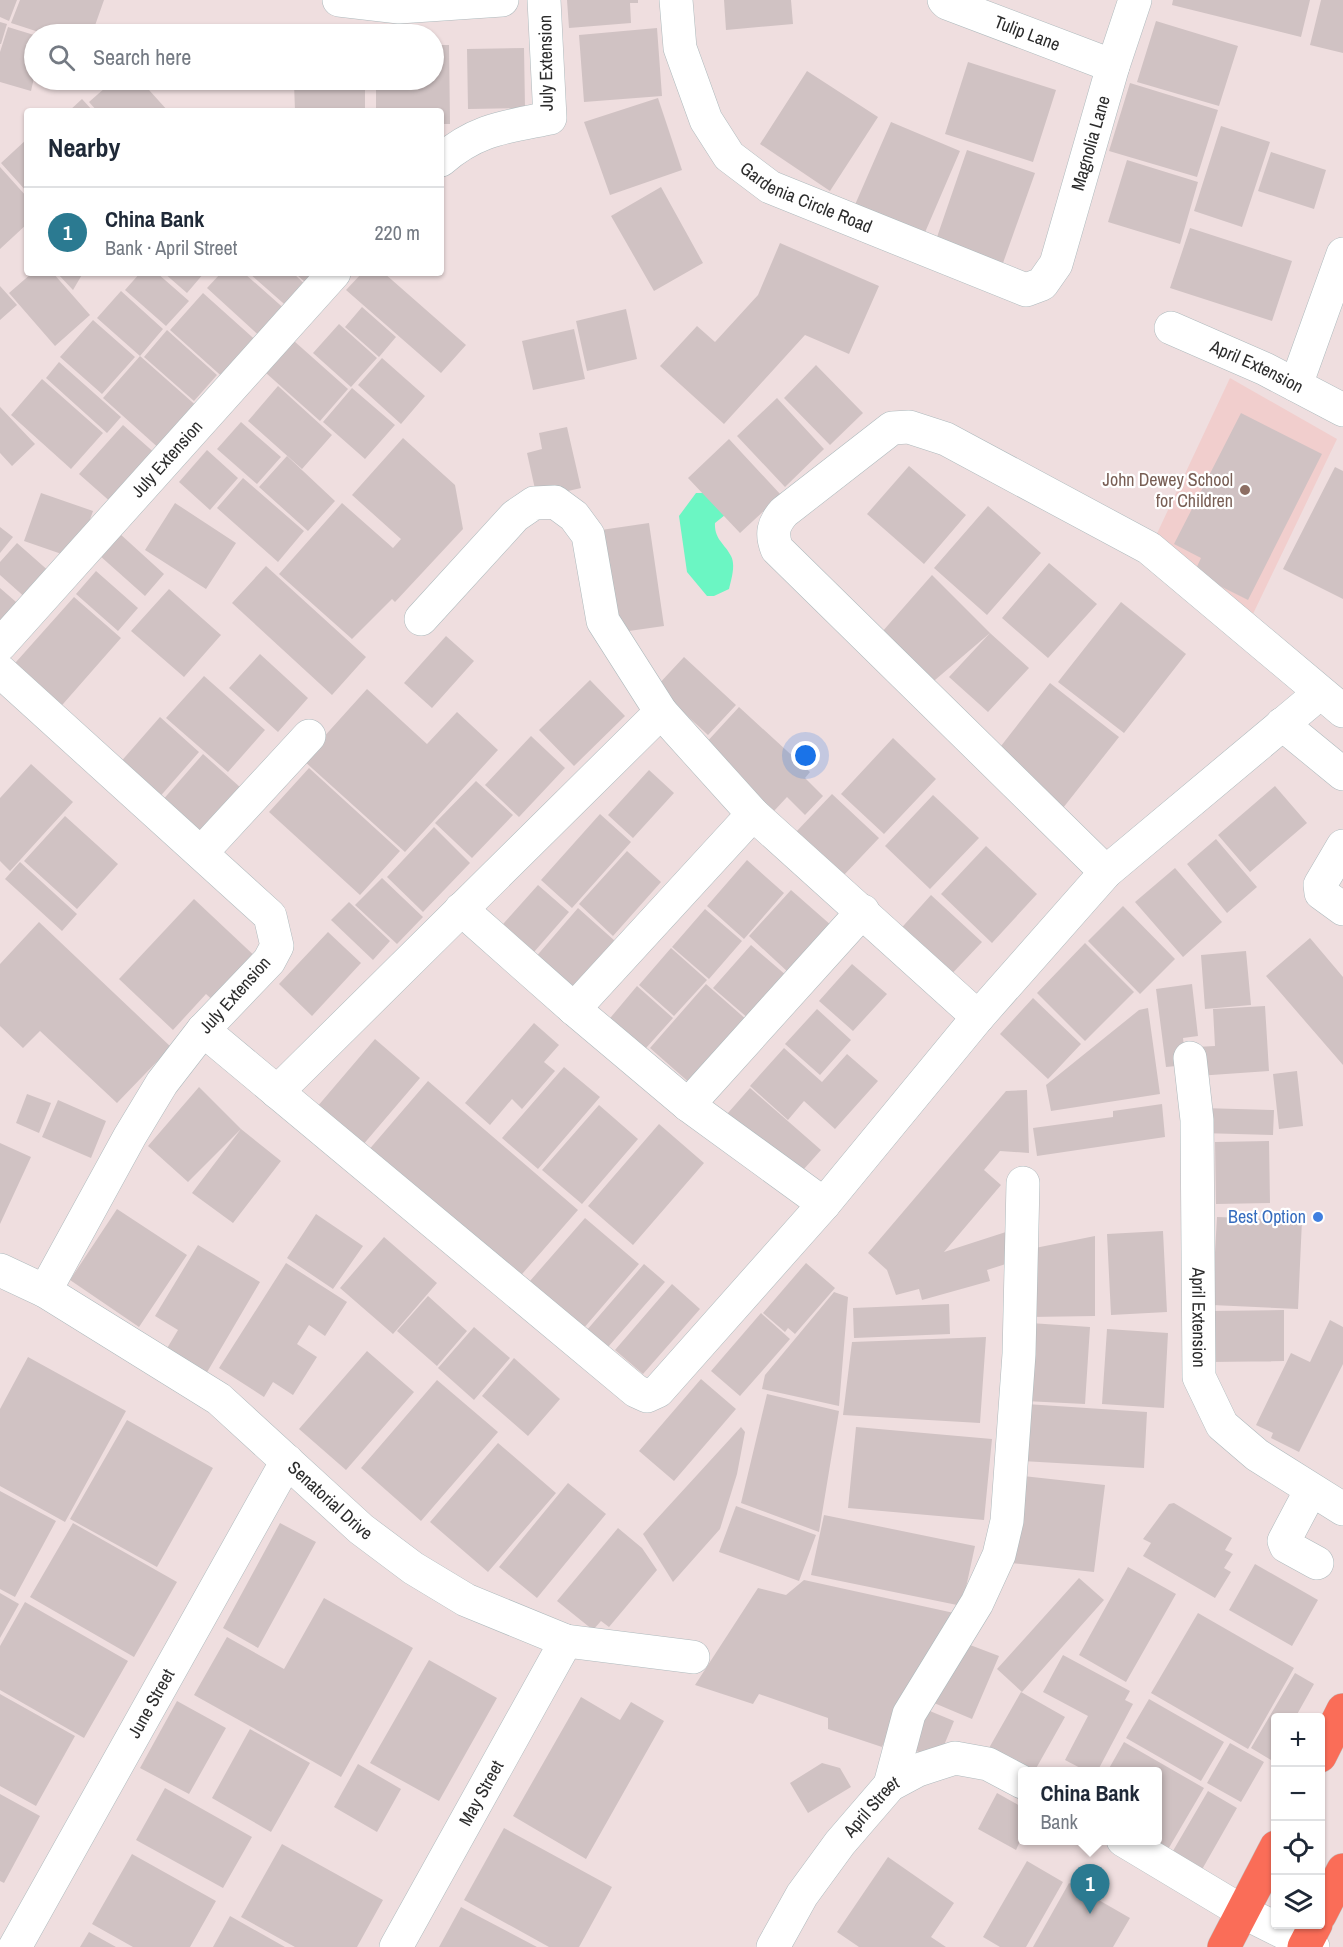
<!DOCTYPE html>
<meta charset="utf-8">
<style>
body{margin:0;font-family:"Archivo Narrow",sans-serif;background:#f2f2f3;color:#1f2937}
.controls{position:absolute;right:18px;bottom:18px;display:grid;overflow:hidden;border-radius:6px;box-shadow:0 2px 4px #0004}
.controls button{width:54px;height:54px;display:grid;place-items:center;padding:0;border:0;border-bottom:2px solid #e0e1e3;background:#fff;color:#1f2937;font:30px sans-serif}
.you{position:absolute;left:806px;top:756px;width:21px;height:21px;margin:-15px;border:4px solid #fff;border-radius:50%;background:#1a73e8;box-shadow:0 0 0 9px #1a73e833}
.badge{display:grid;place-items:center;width:39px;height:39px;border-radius:50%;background:#2b7a91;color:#fff;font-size:20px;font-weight:700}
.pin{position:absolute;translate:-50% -50px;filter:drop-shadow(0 2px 3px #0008)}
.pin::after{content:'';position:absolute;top:32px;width:21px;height:18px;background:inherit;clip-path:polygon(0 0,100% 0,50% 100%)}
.popup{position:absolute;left:1018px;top:1767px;width:144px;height:78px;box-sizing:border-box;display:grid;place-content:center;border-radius:6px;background:#fff;filter:drop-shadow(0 2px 4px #0005);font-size:20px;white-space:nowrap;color:#747a83}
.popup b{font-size:22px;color:#1f2937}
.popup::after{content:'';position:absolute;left:50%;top:100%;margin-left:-12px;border:12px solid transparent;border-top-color:#fff}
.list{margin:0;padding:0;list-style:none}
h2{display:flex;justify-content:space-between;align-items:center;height:78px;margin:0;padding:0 24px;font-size:26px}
h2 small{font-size:20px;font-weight:400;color:#747a83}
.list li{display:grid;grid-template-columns:39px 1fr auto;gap:18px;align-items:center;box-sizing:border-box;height:90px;padding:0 24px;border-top:2px solid #e0e1e3}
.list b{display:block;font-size:22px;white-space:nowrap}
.list p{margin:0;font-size:20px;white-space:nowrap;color:#747a83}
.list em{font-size:20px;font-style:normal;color:#747a83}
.icon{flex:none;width:33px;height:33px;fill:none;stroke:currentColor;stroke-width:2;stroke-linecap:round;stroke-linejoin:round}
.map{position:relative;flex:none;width:1343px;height:1947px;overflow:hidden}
.search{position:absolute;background:#fff;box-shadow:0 2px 4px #0004;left:24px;top:24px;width:420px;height:66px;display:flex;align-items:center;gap:15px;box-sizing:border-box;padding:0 21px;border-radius:33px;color:#747a83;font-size:22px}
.panel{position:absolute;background:#fff;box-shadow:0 2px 4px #0004;left:24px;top:108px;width:420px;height:168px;border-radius:6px}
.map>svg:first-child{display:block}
.education{fill:#f1cecd}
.water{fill:#6bf6c3}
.building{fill:#d0c2c3}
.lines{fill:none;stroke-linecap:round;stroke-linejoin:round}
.minor-casing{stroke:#aebabd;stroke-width:34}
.major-casing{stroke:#c4c4c4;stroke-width:34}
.minor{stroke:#fff;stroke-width:33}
.major{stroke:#fa6d58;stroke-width:33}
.education-dot{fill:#8d6e63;stroke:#fff;stroke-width:2}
.shop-dot{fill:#3f7fe0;stroke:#fff;stroke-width:2}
.labels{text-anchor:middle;stroke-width:4.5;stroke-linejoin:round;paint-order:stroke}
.street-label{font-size:18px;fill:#2c2c2c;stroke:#fff}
.education-label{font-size:18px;fill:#785e54;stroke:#fff;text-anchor:end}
.shop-label{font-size:18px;fill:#366cbe;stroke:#fff;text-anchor:end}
</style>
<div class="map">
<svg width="1343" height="1947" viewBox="0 0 1343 1947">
<rect width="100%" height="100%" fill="#efdedf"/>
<path class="education" d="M1230 378 1337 439 1252 616 1153 542Z"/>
<path class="water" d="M696 493H704L725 515 715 523C714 539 725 544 731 556 736 565 731 580 729 589L714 596H707L687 572 679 516Z"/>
<path class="building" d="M0 0H17L9 21 0 17Z
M20 0H104L92 34H45L11 23Z
M567 0H638V3H630L631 23 569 28Z
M724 0H791L793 24 726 30Z
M1173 0H1310L1301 37 1172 5Z
M1321 0H1343V53L1310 45Z
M1156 21 1238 46 1219 106 1137 82Z
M0 22 7 24 1 44H0Z
M8 27 34 35V78L31 91 0 82V52Z
M657 28 662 96 584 102 579 35Z
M434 45H449L450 124H441V111H376V80H434Z
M524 48 525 108 468 109 467 49Z
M968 62 1056 90 1033 162 945 134Z
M807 71 878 117 830 191 760 144Z
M114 80H140L168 111H97L89 102Z
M315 80H365V111H295L294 83H315Z
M1130 83 1218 110 1197 177 1109 151Z
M658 98 682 170 610 195 584 122Z
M82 99 93 111H69Z
M891 122 960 151 923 237 854 207Z
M1221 126 1270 142 1242 227 1194 211Z
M27 139V192L1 163Z
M967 150 1035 173 1003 263 936 240Z
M1271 152 1326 170 1314 209 1258 191Z
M1127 160 1198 182 1180 244 1108 222Z
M0 167 27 197V224L0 249Z
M661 187 703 263 654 291 611 216Z
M1190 228 1292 261 1272 321 1170 288Z
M780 243 879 286 849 354 805 335 724 424 660 366 697 326 715 342 758 295Z
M32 273H53L90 315 55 346 9 293Z
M57 273H83L73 290Z
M140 273H157L189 301 166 326 125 290Z
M164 273H204L187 293Z
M221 273H244L288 312 264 340 207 288Z
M249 273H293L310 289 291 310Z
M295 273H318L308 285Z
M362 273H384L466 345 441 373 346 290Z
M0 286 17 305 0 320Z
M121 291 163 329 140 356 97 318Z
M203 293 260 344 227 381 170 330Z
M362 307 396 337 379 357 345 327Z
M626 309 637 359 587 371 576 321Z
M93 320 135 357 102 394 60 357Z
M339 324 377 358 351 387 313 353Z
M574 329 585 379 533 390 522 341Z
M167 330 217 375 194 401 144 357Z
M294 341 348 389 320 421 266 373Z
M140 356 200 409 162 451 103 398Z
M382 358 425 396 401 424 358 385Z
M59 362 121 417 107 433 46 378Z
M816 365 863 413 830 445 784 398Z
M42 379 103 433 71 469 11 415Z
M278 386 332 435 302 469 248 421Z
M352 388 395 425 365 459 323 422Z
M777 398 824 449 785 487 737 436Z
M0 407 35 444 12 466 0 453Z
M1241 413 1322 454 1248 600 1194 573 1201 558 1174 544Z
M241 422 281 457 257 484 217 449Z
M123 425 157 455 113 504 79 474Z
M567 427 581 488 551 495 535 489 527 453 542 449 539 433Z
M403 438 455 485 463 529 395 602 392 599 352 639 279 574 342 503 393 548 401 539 352 495Z
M729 439 781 495 740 533 688 478Z
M207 450 238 478 210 510 179 482Z
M287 456 335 501 308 531 259 487Z
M909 466 966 515 924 564 867 514Z
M1335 467 1343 471V599L1283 569Z
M243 478 304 531 278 562 217 508Z
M41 493 93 511 76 559 24 541Z
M175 503 236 543 206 589 145 550Z
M988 506 1041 553 987 615 934 568Z
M649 523 664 626 615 633 601 530Z
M0 527 13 537 0 553Z
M119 533 164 574 145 596 99 555Z
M17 543 51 573 28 600 0 575V562Z
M1049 563 1097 604 1048 658 1002 618Z
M266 566 366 657 332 695 232 603Z
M96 571 138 608 118 631 76 594Z
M932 575 990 633 928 686 875 640Z
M0 588 23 608 0 635Z
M169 589 221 635 184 677 131 631Z
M74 597 121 638 56 712 8 671Z
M1121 602 1186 654 1124 733 1058 682Z
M990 633 1029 668 988 712 949 677Z
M446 636 474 661 432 708 404 683Z
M260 654 308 698 278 732 229 688Z
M684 657 736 705 708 735 656 687Z
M204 676 265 730 228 772 166 718Z
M590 680 625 716 574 766 539 730Z
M1050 683 1119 737 1063 808 994 755Z
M367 689 427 744 457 712 498 750 405 852 303 760Z
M739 707 810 772 805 778 823 796 805 815 787 797 774 811 704 745Z
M160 717 199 752 157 800 118 765Z
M531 736 565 768 519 817 485 785Z
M893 738 936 779 884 834 841 794Z
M203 754 241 788 199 835 161 802Z
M31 764 73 802 10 871 0 861V798Z
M309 768 400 851 360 895 269 812Z
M649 770 674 793 633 838 608 815Z
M476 781 513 815 472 858 435 823Z
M1275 786 1307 823 1250 872 1218 835Z
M832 794 879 838 843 876 796 832Z
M933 795 979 838 930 889 885 846Z
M600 814 631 842 572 908 541 880Z
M65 816 118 864 77 909 24 861Z
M434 827 470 863 423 912 387 877Z
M1216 839 1257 887 1227 913 1187 864Z
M986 846 1037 894 992 943 941 894Z
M627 851 661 882 613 936 579 904Z
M747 860 784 893 744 939 707 906Z
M20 862 77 914 62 931 5 879Z
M1175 868 1222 922 1183 957 1135 902Z
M382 878 423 917 397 944 355 905Z
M538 885 569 912 527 960 496 932Z
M791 890 832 926 789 973 749 936Z
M931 895 982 942 946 980 896 934Z
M194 899 260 961 219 1006 206 994 173 1030 119 979Z
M349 902 390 941 373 960 331 920Z
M1123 906 1175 959 1140 994 1088 941Z
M578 908 615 941 565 996 528 966Z
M705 909 742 941 709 979 672 947Z
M39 922 171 1047 117 1103 40 1031 23 1048 0 1026V964Z
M328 932 361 963 312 1016 279 984Z
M1310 938 1343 977V1065L1266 976Z
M1085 943 1134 992 1085 1041 1037 993Z
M751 945 787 976 749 1019 713 988Z
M671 948 707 980 674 1016 639 985Z
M1246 951 1251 1005 1205 1009 1201 955Z
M852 964 887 994 853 1031 819 1001Z
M706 984 748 1021 692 1085 650 1048Z
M1192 984 1198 1036 1183 1038 1186 1065 1166 1067 1156 989Z
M637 986 673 1018 637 1058 601 1029Z
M1033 998 1081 1044 1048 1079 1000 1034Z
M1265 1006 1269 1071 1197 1076 1196 1047 1215 1046 1213 1009Z
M1148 1008 1160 1094 1051 1111 1046 1085 1139 1010Z
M817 1009 851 1040 820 1075 785 1044Z
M534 1023 559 1045 544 1062 555 1071 522 1109 512 1099 490 1125 465 1103Z
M375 1039 420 1078 362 1146 317 1107Z
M784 1048 822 1082 847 1054 878 1081 835 1129 804 1101 788 1120 750 1086Z
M564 1067 600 1097 538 1169 502 1138Z
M1297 1071 1303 1126 1279 1129 1273 1074Z
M428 1081 578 1210 516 1281 367 1152Z
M199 1087 241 1129 188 1182 148 1146Z
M750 1088 821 1150 795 1179 720 1122Z
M1027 1090 1029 1153 1000 1151 984 1170 1001 1185 944 1252 1009 1231 1012 1262 987 1270 990 1281 922 1300 919 1289 896 1295 887 1270 868 1253 1006 1091Z
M27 1094 51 1103 39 1133 16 1123Z
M58 1100 106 1121 91 1158 42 1137Z
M1162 1104 1165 1137 1037 1156 1033 1128 1113 1117V1111Z
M599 1105 638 1139 582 1204 542 1170Z
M1202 1108 1274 1110 1273 1135 1201 1133Z
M659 1124 704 1163 633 1245 588 1206Z
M241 1129 281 1161 233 1223 192 1193Z
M1269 1141 1270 1203 1216 1204 1215 1142Z
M0 1143 31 1157 0 1224Z
M117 1209 187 1255 139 1327 70 1280Z
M316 1214 363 1246 333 1289 287 1258Z
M1217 1217 1302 1220 1298 1309 1212 1305Z
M585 1218 639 1264 577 1336 523 1289Z
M1163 1231 1167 1312 1111 1315 1107 1234Z
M1095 1236V1316L1030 1317V1249Z
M384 1237 437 1283 393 1334 340 1288Z
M198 1245 260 1282 206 1374 166 1350 178 1330 155 1316Z
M286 1263 347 1302 325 1336 309 1325 297 1344 317 1357 293 1395 273 1382 264 1397 219 1368Z
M806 1263 835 1288 795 1334 788 1328 785 1332 763 1313Z
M644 1264 665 1282 601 1355 580 1338Z
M672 1284 700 1309 643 1374 615 1350Z
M834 1292 848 1297 839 1406 762 1389 765 1375Z
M428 1296 467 1331 437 1366 397 1331Z
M949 1304 950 1334 854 1338 853 1308Z
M1284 1310V1361L1210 1362 1209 1311Z
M761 1313 790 1339 740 1396 711 1371Z
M1330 1320 1343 1327V1364L1299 1452 1271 1438 1273 1433 1256 1425 1291 1353 1310 1362Z
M1030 1323 1090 1327 1085 1404 1025 1401Z
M474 1327 510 1358 474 1400 438 1368Z
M1107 1329 1168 1333 1164 1408 1102 1404Z
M986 1337 980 1423 843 1415 852 1342Z
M367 1351 414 1392 346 1470 299 1429Z
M28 1357 126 1411 65 1522 0 1486V1409Z
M514 1358 560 1399 528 1436 482 1396Z
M701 1379 736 1409 674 1481 639 1451Z
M437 1380 498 1432 421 1521 361 1468Z
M767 1394 839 1411 819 1532 741 1503Z
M1026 1404 1147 1412 1144 1468 1022 1461Z
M127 1420 213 1468 157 1567 70 1519Z
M741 1427 745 1432 737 1474 720 1529 673 1582 643 1534Z
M856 1427 992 1439 984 1520 848 1508Z
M498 1443 556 1493 488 1572 430 1522Z
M1023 1476 1105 1485 1094 1572 1011 1563Z
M568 1483 606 1514 537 1598 499 1567Z
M0 1491 56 1521 15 1597 0 1589Z
M1174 1503 1232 1538 1225 1550 1233 1554 1224 1568 1231 1572 1215 1598 1143 1556 1151 1543 1143 1539 1169 1504Z
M736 1506 816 1535 799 1581 719 1552Z
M824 1515 975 1546 962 1606 811 1575Z
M73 1523 177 1582 134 1657 30 1597Z
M280 1523 316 1542 258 1648 223 1628Z
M618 1528 642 1548 657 1570 609 1627 601 1621 593 1630 557 1601Z
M1255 1564 1318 1600 1292 1646 1229 1610Z
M1128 1567 1176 1594 1126 1682 1079 1655Z
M1079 1578 1104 1600 1022 1692 997 1669Z
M804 1580 954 1613 906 1689 882 1747 828 1729V1718L759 1694 753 1704 695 1685 758 1588 786 1595Z
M0 1593 19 1604 0 1638Z
M324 1598 413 1648 341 1777 194 1695 227 1637 284 1669Z
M25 1602 128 1661 84 1738 0 1690V1646Z
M1198 1613 1294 1668 1248 1749 1151 1693Z
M957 1640 999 1656 972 1719 927 1700Z
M1063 1655 1130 1691 1125 1700 1133 1704 1097 1772H1088L1065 1760 1088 1716 1043 1692Z
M429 1660 497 1698 439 1801 370 1763Z
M1295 1673 1314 1684 1295 1718H1276V1752L1271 1760 1251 1748Z
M1021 1692 1065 1717 1034 1772 989 1748Z
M0 1694 75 1736 36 1806 0 1786Z
M581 1697 620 1720 631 1702 664 1721 586 1859 513 1816Z
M1149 1699 1224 1742 1201 1781 1126 1738Z
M177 1701 226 1728 189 1794 140 1768Z
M925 1709 954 1721 938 1760 909 1748Z
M250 1729 310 1763 271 1832 212 1798Z
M1124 1742 1204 1788 1163 1858 1132 1840H1158V1772H1107Z
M1230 1743 1264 1762 1241 1802 1207 1783Z
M822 1763 840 1768 851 1787 808 1813 790 1783Z
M358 1764 401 1789 377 1832 334 1807Z
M165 1788 252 1837 223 1888 136 1840Z
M1208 1791 1237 1808 1200 1873 1170 1856Z
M997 1793 1022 1807V1837L1016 1850 978 1829Z
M0 1794 40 1816 4 1883 0 1881Z
M504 1828 612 1887 579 1947H549L464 1900Z
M282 1844 383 1900 357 1947H295L241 1917Z
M132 1854 216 1901 190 1947H133L92 1924Z
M888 1857 954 1903 931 1937 946 1947H859L837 1932Z
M1027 1861 1063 1882 1026 1947H1000L983 1937Z
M1069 1883 1130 1918 1113 1947H1033Z
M461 1907 537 1947H439Z
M230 1916 285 1947H213Z
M89 1932 116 1947H80Z"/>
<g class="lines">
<defs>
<g id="minor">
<path d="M339 0 399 7 502 0"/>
<path id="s1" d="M676 0 680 48 706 120 729 156 770 187 1026 290 1042 284 1056 264 1113 66 1135 0"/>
<path id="s2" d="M944 0 947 3 1113 66"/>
<path d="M441 160C477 129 505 127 550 118L544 0"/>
<path id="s3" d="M1171 328 1265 369 1343 410"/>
<path d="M1296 385 1343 254"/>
<path d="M421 619 515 516 534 503 555 502 574 516 588 535 603 621 661 712 753 814 978 1017"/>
<path id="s4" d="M0 645 334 273"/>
<path d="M0 671 270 916 277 946 269 961 203 1030 162 1083 130 1136 45 1291"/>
<path d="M1282 724 1343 774"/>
<path d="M1343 846 1320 885 1321 893 1343 909"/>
<path d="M201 853 309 736"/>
<path d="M1106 872 777 549C771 534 773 524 784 512L892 428 909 427 946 439 1149 548 1343 711"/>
<path d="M461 909 574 1009 688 1105 824 1204"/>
<path d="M574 1009 753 814"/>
<path d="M203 1030 636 1391 647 1396 658 1391 824 1204 978 1017 1106 872 1320 693"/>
<path id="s5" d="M1190 1058 1197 1120 1199 1377 1222 1425 1257 1455 1343 1509"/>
<path d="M277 1092 661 712"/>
<path d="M688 1105 863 911"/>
<path id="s6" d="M0 1270 45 1291 219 1399 361 1529 413 1568 466 1600 566 1641 693 1657"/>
<path d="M1311 1490 1284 1541 1286 1546 1317 1563"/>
<path d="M890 1785 909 1714 977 1603 999 1555 1007 1521 1019 1354 1023 1183"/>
<path d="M1123 1840 1243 1912 1313 1947"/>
<path id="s7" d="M15 1947 287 1461"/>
<path id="s8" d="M396 1947 566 1641"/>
<path id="s9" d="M773 1947 802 1895 840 1843 890 1785 918 1770 955 1758 988 1764 1022 1782"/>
</g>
<path id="major" d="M1320 1756 1343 1710
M1320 1915 1343 1870
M1224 1947 1276 1847
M1304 1947 1316 1924"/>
</defs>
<use href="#minor" class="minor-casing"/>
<use href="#major" class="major-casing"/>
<use href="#minor" class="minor"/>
<use href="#major" class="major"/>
</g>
<circle class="education-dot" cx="1245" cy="490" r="6"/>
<circle class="shop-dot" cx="1318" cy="1217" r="6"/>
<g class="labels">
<g class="street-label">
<text dy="6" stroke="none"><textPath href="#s2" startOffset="90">Tulip Lane</textPath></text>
<text transform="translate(546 63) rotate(-91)" y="6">July Extension</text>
<text dy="6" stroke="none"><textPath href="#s1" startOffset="662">Magnolia Lane</textPath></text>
<text dy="6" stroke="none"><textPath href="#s1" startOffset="256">Gardenia Circle Road</textPath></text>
<text dy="6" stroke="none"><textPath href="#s3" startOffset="94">April Extension</textPath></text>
<text dy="6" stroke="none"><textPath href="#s4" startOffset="250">July Extension</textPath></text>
<text transform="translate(235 995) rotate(-48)" y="6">July Extension</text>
<text dy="6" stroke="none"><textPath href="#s5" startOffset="260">April Extension</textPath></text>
<text dy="6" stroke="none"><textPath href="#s6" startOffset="405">Senatorial Drive</textPath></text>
<text dy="6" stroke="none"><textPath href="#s7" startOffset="279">June Street</textPath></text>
<text dy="6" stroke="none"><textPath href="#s8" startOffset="176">May Street</textPath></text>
<text dy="6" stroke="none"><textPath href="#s9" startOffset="172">April Street</textPath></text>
</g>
<g class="education-label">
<text x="1233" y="486">John Dewey School<tspan x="1233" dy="21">for Children</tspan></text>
</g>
<g class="shop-label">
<text x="1306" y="1223">Best Option</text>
</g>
</g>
</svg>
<div class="controls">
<button>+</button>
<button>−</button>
<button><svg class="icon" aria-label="locate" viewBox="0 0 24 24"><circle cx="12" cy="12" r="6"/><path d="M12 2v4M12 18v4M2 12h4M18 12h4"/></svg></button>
<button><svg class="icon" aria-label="layers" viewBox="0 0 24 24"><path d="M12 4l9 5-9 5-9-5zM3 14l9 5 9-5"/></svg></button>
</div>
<div class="you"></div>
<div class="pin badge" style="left:1090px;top:1914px">1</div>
<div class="popup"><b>China Bank</b>Bank</div>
<div class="search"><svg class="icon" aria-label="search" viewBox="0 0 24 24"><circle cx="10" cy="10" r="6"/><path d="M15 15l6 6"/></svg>Search here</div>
<section class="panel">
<h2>Nearby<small></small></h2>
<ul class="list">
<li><span class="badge">1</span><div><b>China Bank</b><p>Bank · April Street</p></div><em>220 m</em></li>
</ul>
</section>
</div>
